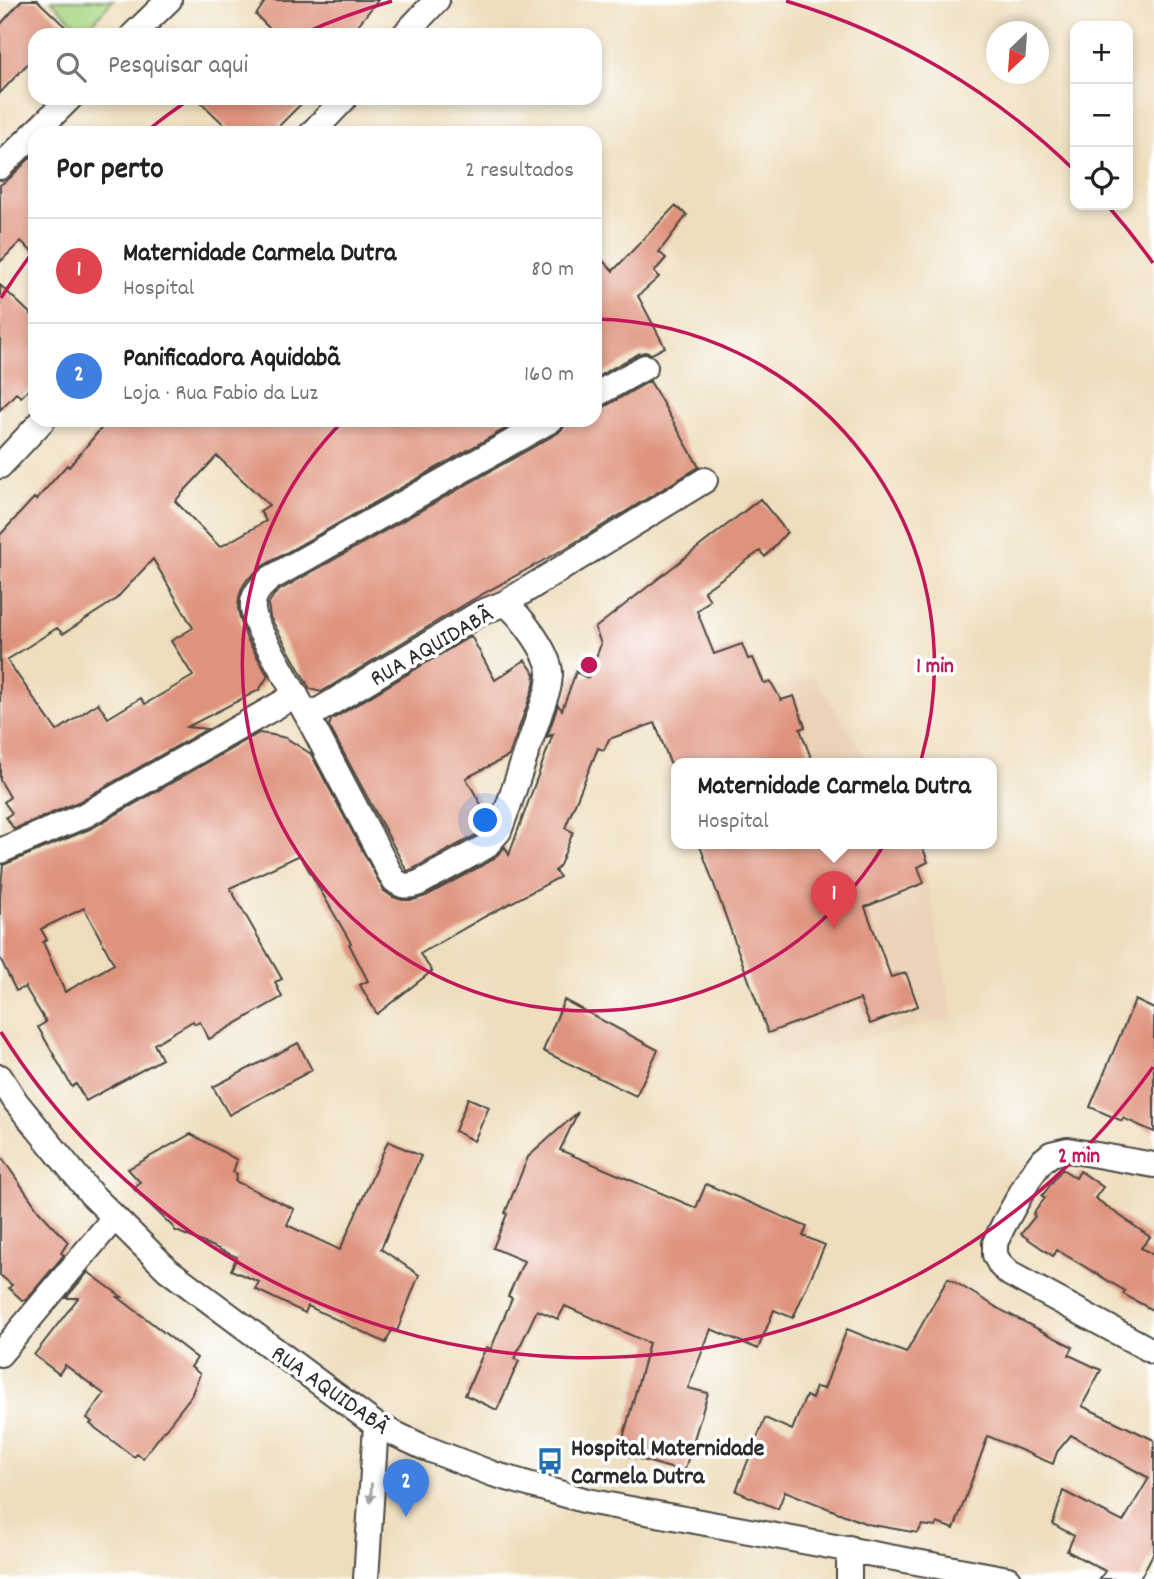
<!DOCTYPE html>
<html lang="pt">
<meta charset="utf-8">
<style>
body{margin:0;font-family:Dekko,sans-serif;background:#f6f6f6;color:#222}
.controls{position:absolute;right:21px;top:21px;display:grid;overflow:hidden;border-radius:14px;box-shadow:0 4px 10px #0003}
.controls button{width:63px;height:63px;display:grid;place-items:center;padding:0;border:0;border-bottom:2px solid #e0e0e0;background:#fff;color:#222;font:35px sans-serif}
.compass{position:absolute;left:986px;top:21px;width:63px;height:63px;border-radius:50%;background:#fff;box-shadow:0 4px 10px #0003;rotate:205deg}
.you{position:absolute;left:486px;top:821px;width:24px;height:24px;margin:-18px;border:5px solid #fff;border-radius:50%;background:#1a73e8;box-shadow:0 0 0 10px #1a73e833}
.badge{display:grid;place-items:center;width:46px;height:46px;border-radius:50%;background:#111827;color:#fff;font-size:23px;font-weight:700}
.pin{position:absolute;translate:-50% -58px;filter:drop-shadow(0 2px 4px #0008)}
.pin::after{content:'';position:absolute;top:37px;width:24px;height:21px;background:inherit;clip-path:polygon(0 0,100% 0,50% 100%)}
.popup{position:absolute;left:671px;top:758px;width:326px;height:91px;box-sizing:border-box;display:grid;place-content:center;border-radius:14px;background:#fff;filter:drop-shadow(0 2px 5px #0005);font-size:23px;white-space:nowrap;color:#767676}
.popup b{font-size:26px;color:#222}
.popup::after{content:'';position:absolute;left:50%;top:100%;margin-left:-14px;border:14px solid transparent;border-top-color:#fff}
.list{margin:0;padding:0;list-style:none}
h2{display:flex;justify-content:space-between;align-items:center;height:91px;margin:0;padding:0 28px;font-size:30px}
h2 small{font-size:23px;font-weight:400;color:#767676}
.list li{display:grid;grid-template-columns:46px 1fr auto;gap:21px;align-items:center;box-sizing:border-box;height:105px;padding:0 28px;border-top:2px solid #e0e0e0}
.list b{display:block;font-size:26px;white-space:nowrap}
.list p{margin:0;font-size:23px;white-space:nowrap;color:#767676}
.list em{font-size:23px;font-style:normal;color:#767676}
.icon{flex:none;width:38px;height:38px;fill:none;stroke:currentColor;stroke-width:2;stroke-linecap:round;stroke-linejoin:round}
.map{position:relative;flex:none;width:1154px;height:1579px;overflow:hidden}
.search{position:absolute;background:#fff;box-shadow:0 4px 10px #0003;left:28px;top:28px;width:574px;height:77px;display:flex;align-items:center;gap:18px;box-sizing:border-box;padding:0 24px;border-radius:21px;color:#767676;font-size:26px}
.panel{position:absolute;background:#fff;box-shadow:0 4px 10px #0003;left:28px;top:126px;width:574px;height:301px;border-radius:21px}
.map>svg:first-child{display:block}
.built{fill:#ebd3b8}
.green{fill:#a8d683;stroke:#6a8057;stroke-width:2}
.building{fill:#df937d;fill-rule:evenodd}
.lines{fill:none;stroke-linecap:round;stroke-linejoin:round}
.minor-casing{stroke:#484641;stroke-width:28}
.minor{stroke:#fff;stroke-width:24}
.oneway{fill:#a0a0a0}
.ring{fill:none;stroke:#c2185b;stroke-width:3.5}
.labels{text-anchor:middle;stroke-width:7;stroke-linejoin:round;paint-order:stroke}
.street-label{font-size:24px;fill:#2b2b2b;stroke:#fff}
.poi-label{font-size:24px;font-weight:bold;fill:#2b2b2b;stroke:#fff;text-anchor:start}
.centre{fill:#c2185b;stroke:#fff;stroke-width:3.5}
.ring-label{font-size:21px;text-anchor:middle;font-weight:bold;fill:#c2185b;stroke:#fff;stroke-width:7;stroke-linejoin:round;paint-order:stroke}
</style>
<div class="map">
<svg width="1154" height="1579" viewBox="0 0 1154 1579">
<rect width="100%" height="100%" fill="#fff"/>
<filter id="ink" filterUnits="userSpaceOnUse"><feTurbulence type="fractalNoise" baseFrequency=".0143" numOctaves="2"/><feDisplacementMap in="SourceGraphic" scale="14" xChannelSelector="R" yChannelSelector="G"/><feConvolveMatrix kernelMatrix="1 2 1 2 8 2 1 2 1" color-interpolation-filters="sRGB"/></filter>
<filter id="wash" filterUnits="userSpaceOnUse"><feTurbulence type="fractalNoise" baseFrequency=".00686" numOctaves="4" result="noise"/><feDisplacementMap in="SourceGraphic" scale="28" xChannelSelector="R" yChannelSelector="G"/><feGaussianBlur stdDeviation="1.57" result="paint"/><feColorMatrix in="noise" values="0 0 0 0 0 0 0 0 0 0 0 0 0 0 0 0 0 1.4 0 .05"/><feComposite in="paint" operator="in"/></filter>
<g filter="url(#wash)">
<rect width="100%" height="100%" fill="#eedebe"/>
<path class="built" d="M813 676 870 763H676V787L650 720Z
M698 843H921L953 1018 782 1057Z"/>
<path class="green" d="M51 0H113L84 33Z"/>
<g id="blocks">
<path class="building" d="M22 0H37L74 35H35V56L0 93V25Z
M266 0H378L350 35H276L256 15Z
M196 98H307L272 133H233Z
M35 153V255L21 241 0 262V185L10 178Z
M675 206 687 215 659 252 666 258 654 272 659 277 638 296 665 347 652 354 645 352 638 354 595 378V253L613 271Z
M0 285 35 318V383L21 397 16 393 0 410Z
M650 381 699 467 564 549 472 600 321 692 310 689 270 617 268 604 274 595 280 590 558 433 564 427 566 420H595V410L602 408Z
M108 420H521L261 567 247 580 242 588 239 598 238 608 240 619 246 637 268 676 259 690 187 727 207 729 78 802 14 829 6 817 12 813 4 802 10 797 0 780V535L34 498 36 500 67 465 69 467ZM217 456 269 505 260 511 266 521 220 547 175 501ZM153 559 193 628 171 641 193 676 145 704 141 698 108 718 98 703 57 731 7 660 57 628 63 634 115 600Z
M760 499 787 532 765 557 760 551 704 591 710 600 697 611 714 654 742 644 748 659 753 658 764 683 771 682 781 700 794 696 805 727 800 729 813 763H670L655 723 609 739 604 750 598 748 565 828 573 832 560 865 555 871 560 877 486 916 420 954 432 971 377 1014 360 985 368 981 349 944 351 943 300 855 230 888 282 979 275 982 282 997 209 1039 200 1022 195 1024 193 1021 154 1044 162 1059 86 1101 76 1084 72 1087 38 1027 46 1022 25 987 16 991 0 958V895L3 865 92 828 259 733 273 735 286 738 311 754 384 891 393 897 402 900H413L426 896 492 860 505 847 509 855 553 734 547 737 558 705 562 710 576 672 588 678 601 644 595 628ZM84 908 114 964 65 992 43 942 47 940 41 929Z
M471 636 495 680 525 660 535 674 534 685 509 756 466 778 488 817 486 823 476 835 413 869 407 871 329 726 331 720Z
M699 843H921L928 862 918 867 924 883 865 907 891 977 906 973 918 1006 870 1024 860 999 768 1033Z
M564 1000 658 1050 636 1096 543 1051Z
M1135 1000 1154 1009V1132L1123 1118 1122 1121 1090 1107Z
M298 1043 312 1070 229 1115 213 1087Z
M468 1098 489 1107 474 1141 455 1131Z
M578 1112 560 1150 696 1208 706 1184 807 1227 803 1236 825 1245 793 1318 774 1310 758 1349 711 1329 688 1388 708 1393 684 1472 619 1453 649 1343 565 1306 558 1319 537 1310 514 1359 519 1361 497 1410 465 1395 486 1347 491 1349 512 1298 508 1296 524 1261 493 1248 507 1214 505 1213 528 1157Z
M191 1134 237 1160 233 1172 237 1174 235 1181 294 1209 287 1225 340 1250 388 1141 421 1156 381 1249 419 1275 397 1331 392 1329 386 1343 308 1306 305 1313 255 1289 259 1282 231 1270 237 1257 174 1230V1228L134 1189 140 1182 128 1169Z
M0 1155 39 1211 68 1242 61 1253 64 1255 26 1300H22L9 1288 12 1285 0 1275Z
M1062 1169 1076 1178 1080 1171 1103 1187 1095 1198 1150 1237 1141 1248 1154 1255V1311L1123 1294 1125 1291 1057 1250 1053 1256 1021 1234 1035 1216 1033 1214 1045 1198 1042 1196Z
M88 1272 122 1297H118L197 1358 191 1367 200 1374 191 1396 143 1458 137 1454 134 1457 90 1424 92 1422 87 1418 104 1394 65 1365 59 1374 34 1355 78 1298H66Z
M948 1278 1001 1310 1073 1347 1069 1355 1101 1370 1082 1406 1154 1440V1552L1140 1579H1100L1105 1571 1067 1551 1074 1536 1053 1524 1063 1491 1123 1522 1149 1478 1071 1435 1057 1452 1053 1464 988 1436 954 1529 937 1523 936 1527 922 1525 918 1533 867 1524 785 1491 778 1509 736 1491 765 1418 792 1430 806 1396 812 1399 816 1387 824 1389 847 1329 906 1353Z"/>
</g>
</g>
<g filter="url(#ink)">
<use href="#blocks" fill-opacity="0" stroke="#484641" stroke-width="2"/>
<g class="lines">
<defs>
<path id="minor" d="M133 35 169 0
M404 35 437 0
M312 133 345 98
M0 167 70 98
M595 395 645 367
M0 466 43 420
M505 603 705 480
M308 717 480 613 505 603C521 616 548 651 550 672 550 677 549 684 548 689L509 804 499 831 485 847 419 883C407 887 402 887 393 879L308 717 260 631C249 607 249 595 271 578L551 420
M0 851 85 815 296 695
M0 1077 16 1102 91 1194 168 1270 376 1425 423 1447 493 1474 587 1501 1008 1579
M1154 1165 1068 1150 1051 1154 1041 1162 1030 1177 1003 1226 995 1243V1255L1001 1266 1010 1274 1154 1352
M0 1354 114 1218
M366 1579 376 1425
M849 1579V1548"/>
</defs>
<use href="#minor" class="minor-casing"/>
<use href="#minor" class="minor"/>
</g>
<defs><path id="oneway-solid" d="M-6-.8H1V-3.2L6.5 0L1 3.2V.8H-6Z" transform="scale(1.75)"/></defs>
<use class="oneway" href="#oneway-solid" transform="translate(371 1493) rotate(93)"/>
</g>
<g class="ring">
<path d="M595 319A346 346 0 1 1 344 420"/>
<path d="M1153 1067A693 693 0 0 1 1 1032M1 298A693 693 0 0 1 32 253M148 130A693 693 0 0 1 187 101M302 34A693 693 0 0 1 392 1M786 1A693 693 0 0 1 1075 171M1108 206A693 693 0 0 1 1153 263"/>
</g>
<defs>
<symbol id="bus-bare" viewBox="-9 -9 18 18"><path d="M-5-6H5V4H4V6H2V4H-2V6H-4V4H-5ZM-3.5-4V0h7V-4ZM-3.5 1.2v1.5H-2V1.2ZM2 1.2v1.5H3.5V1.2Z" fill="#1f6fb2" stroke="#fff" stroke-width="2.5" paint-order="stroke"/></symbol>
</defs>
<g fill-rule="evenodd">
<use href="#bus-bare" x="531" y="1442" width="38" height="38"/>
</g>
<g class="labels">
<g class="street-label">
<text transform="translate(431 645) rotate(-30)" y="8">RUA AQUIDABÃ</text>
<text transform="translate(331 1389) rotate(35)" y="8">RUA AQUIDABÃ</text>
</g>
<g class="poi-label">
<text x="571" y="1455">Hospital Maternidade<tspan x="571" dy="28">Carmela Dutra</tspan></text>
</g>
</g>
<circle cx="589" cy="665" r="10" class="centre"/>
<g class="ring-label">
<text x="935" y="672">1 min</text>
<text x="1079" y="1162">2 min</text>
</g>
</svg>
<div class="controls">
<button>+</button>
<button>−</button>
<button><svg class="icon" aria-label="locate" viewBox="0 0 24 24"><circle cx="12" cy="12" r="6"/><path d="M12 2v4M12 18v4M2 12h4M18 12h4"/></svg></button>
</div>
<svg class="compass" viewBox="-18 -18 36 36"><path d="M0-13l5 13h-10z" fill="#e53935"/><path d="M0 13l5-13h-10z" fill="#767676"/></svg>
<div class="you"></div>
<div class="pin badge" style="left:834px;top:929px;background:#e0444e">1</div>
<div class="popup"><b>Maternidade Carmela Dutra</b>Hospital</div>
<div class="pin badge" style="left:406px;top:1517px;background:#3f7fe0">2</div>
<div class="search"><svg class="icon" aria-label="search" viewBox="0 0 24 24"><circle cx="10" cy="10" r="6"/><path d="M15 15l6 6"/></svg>Pesquisar aqui</div>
<section class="panel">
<h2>Por perto<small>2 resultados</small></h2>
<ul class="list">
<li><span class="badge" style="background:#e0444e">1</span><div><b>Maternidade Carmela Dutra</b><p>Hospital</p></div><em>80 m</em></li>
<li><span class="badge" style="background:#3f7fe0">2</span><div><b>Panificadora Aquidabã</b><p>Loja · Rua Fabio da Luz</p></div><em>160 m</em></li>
</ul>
</section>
</div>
